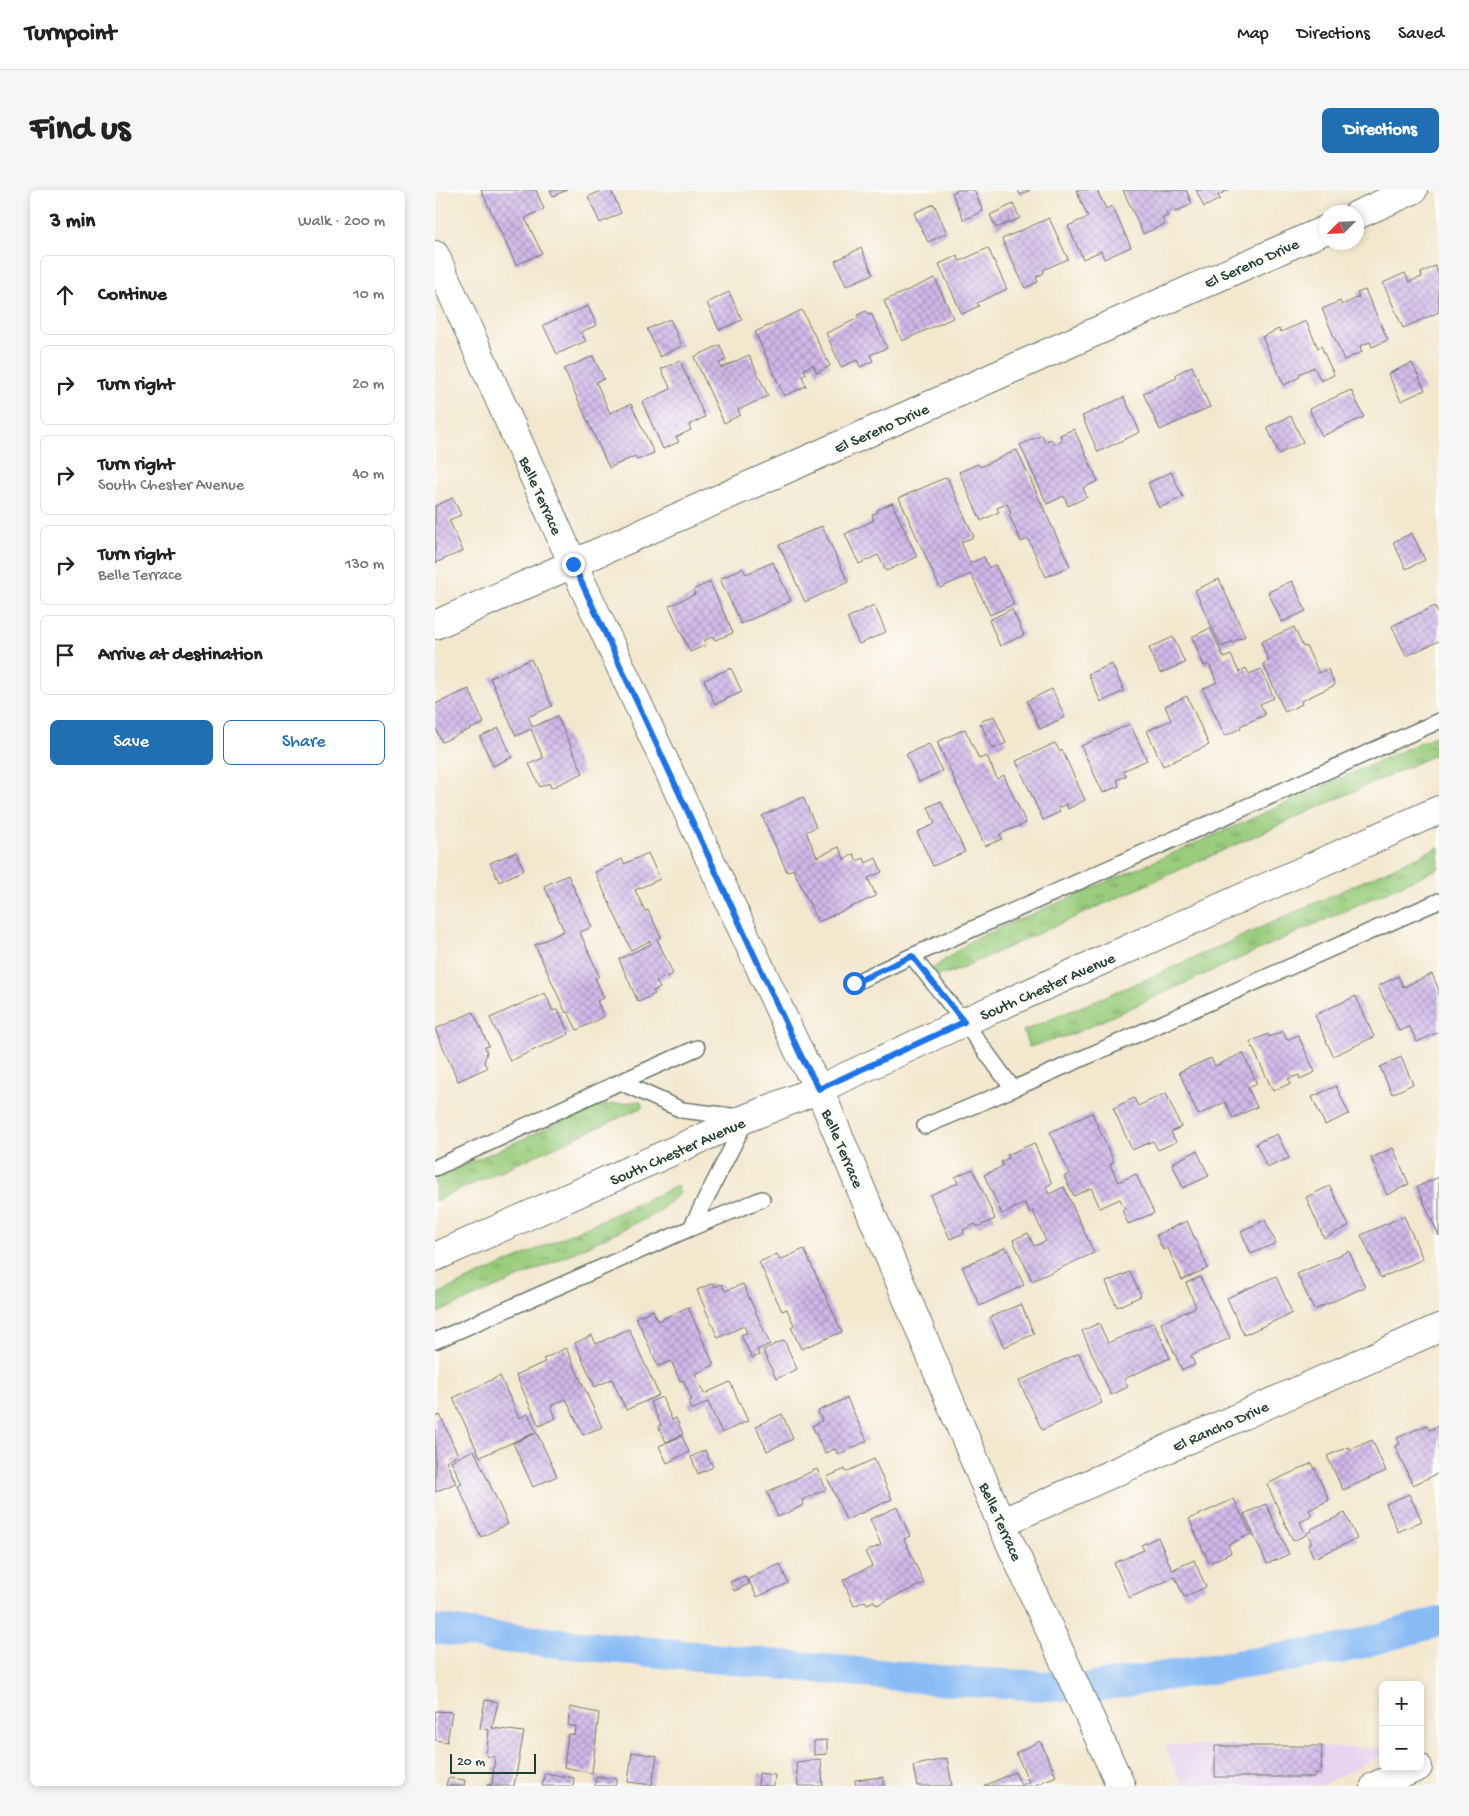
<!DOCTYPE html>
<meta charset="utf-8">
<style>
body{margin:0;font-family:"Gochi Hand",sans-serif;background:#f6f6f6;color:#222}
.controls{position:absolute;right:15px;bottom:15px;display:grid;overflow:hidden;border-radius:8px;box-shadow:0 2px 8px #0003}
.controls button{width:45px;height:45px;display:grid;place-items:center;padding:0;border:0;border-bottom:1px solid #e0e0e0;background:#fff;color:#222;font:25px sans-serif}
.compass{position:absolute;left:884px;top:15px;width:45px;height:45px;border-radius:50%;background:#fff;box-shadow:0 2px 8px #0003;rotate:246deg}
.scale{position:absolute;left:15px;bottom:12px;width:86px;box-sizing:border-box;padding-left:5px;border:2px solid #1f3d34;border-top:0;font-size:14px;line-height:18px;white-space:nowrap;color:#1f3d34;-webkit-text-stroke:4px #fdfcf7;paint-order:stroke}
.stop{position:absolute;width:15px;height:15px;margin:-11px;border:4px solid #1a73e8;border-radius:50%;background:#fff}
.stop.end{background:#1a73e8;border-color:#fff;box-shadow:0 1px 5px #0008}
.list{margin:0;padding:0;list-style:none}
h2{display:flex;justify-content:space-between;align-items:center;height:65px;margin:0;padding:0 20px;font-size:21px}
h2 small{font-size:16px;font-weight:400;color:#767676}
.list li{display:grid;grid-template-columns:32px 1fr auto;gap:15px;align-items:center;box-sizing:border-box;height:80px;margin:0 10px 10px;padding:0 10px;border:1px solid #e0e0e0;border-radius:8px}
.list b{display:block;font-size:19px;white-space:nowrap}
.list p{margin:0;font-size:16px;white-space:nowrap;color:#767676}
.list em{font-size:16px;font-style:normal;color:#767676}
.actions{display:flex;gap:10px;padding:15px 20px}
.actions a{flex:1;padding:11px 0;border:1px solid #1f6fb2;border-radius:8px;text-align:center;font-size:18px;color:#1f6fb2}
.actions .main{background:#1f6fb2;color:#fff}
.icon{flex:none;width:28px;height:28px;fill:none;stroke:currentColor;stroke-width:2;stroke-linecap:round;stroke-linejoin:round}
.map{position:relative;flex:none;width:1004px;height:1596px;overflow:hidden;border-radius:8px}
header{display:flex;align-items:center;gap:30px;box-sizing:border-box;height:70px;padding:0 25px;background:#fff;border-bottom:1px solid #e0e0e0}
header strong{font-size:24px}
nav{display:flex;gap:28px;margin-inline-start:auto;font-size:18px}
.intro{display:flex;align-items:center;justify-content:space-between;box-sizing:border-box;height:120px;padding:0 30px}
h1{margin:0;font-size:35px}
.button{padding:12px 22px;border-radius:8px;background:#1f6fb2;color:#fff;font-size:18px;font-weight:700}
main{display:flex;gap:30px;padding:0 30px}
aside{flex:1;background:#fff;border-radius:8px;box-shadow:0 2px 8px #0003}
.map>svg:first-child{display:block}
.built{fill:#e7d2ef}
.grass{fill:url(#grass-tufts);stroke:#5c8458}
.lines{fill:none;stroke-linecap:round;stroke-linejoin:round}
.canal{stroke:#88bbf5;stroke-width:30}
.building{fill:url(#building-cross-hatch)}
.service-casing{stroke:#69786a;stroke-width:18}
.minor-casing{stroke:#69786a;stroke-width:30}
.tertiary-casing{stroke:#69786a;stroke-width:30}
.secondary-casing{stroke:#69786a;stroke-width:30}
.service{stroke:#fff;stroke-width:15}
.minor{stroke:#fff;stroke-width:28}
.tertiary{stroke:#fff;stroke-width:28}
.secondary{stroke:#fff;stroke-width:28}
.route{stroke:#1a73e8;stroke-width:6}
.labels{text-anchor:middle;stroke-width:4.5;stroke-linejoin:round;paint-order:stroke}
.street-label{font-size:16px;fill:#1f3d34;stroke:#fdfcf7}
</style>
<header>
<strong>Turnpoint</strong>
<nav><a>Map</a><a>Directions</a><a>Saved</a></nav>
</header>
<div class="intro"><h1>Find us</h1><a class="button">Directions</a></div>
<main>
<aside>
<h2>3 min<small>Walk · 200 m</small></h2>
<ul class="list">
<li><svg class="icon" aria-label="ahead" viewBox="0 0 24 24"><path d="M12 20V5M6 11l6-6 6 6"/></svg><div><b>Continue</b></div><em>10 m</em></li>
<li><svg class="icon" aria-label="right" viewBox="0 0 24 24"><path d="M7 20v-9h11M14 6l5 5-5 5"/></svg><div><b>Turn right</b></div><em>20 m</em></li>
<li><svg class="icon" aria-label="right" viewBox="0 0 24 24"><path d="M7 20v-9h11M14 6l5 5-5 5"/></svg><div><b>Turn right</b><p>South Chester Avenue</p></div><em>40 m</em></li>
<li><svg class="icon" aria-label="right" viewBox="0 0 24 24"><path d="M7 20v-9h11M14 6l5 5-5 5"/></svg><div><b>Turn right</b><p>Belle Terrace</p></div><em>130 m</em></li>
<li><svg class="icon" aria-label="arrive" viewBox="0 0 24 24"><path d="M6 21V4h12l-3 4 3 4H6"/></svg><div><b>Arrive at destination</b></div></li>
</ul>
<div class="actions"><a class="main">Save</a><a>Share</a></div>
</aside>
<div class="map">
<svg width="1004" height="1596" viewBox="0 0 1004 1596">
<defs>
<pattern id="grass-tufts" width="24" height="20" patternUnits="userSpaceOnUse" patternTransform="scale(1.25)"><rect width="24" height="20" fill="#99cc7c"/><path d="M3 7l-1-3M5 7V3M7 7l1-3M15 17l-1-3M17 17v-4M19 17l1-3" fill="none" stroke="#7ca766"/></pattern>
<pattern id="building-cross-hatch" width="8" height="8" patternUnits="userSpaceOnUse" patternTransform="scale(1.25)"><rect width="8" height="8" fill="#d2b7ea"/><path d="M0 0l8 8M0 8l8-8" fill="none" stroke="#aa96be"/></pattern>
</defs>
<rect width="100%" height="100%" fill="#fdfcf7"/>
<filter id="ink" filterUnits="userSpaceOnUse"><feTurbulence type="fractalNoise" baseFrequency=".02" numOctaves="2"/><feDisplacementMap in="SourceGraphic" scale="10" xChannelSelector="R" yChannelSelector="G"/><feConvolveMatrix kernelMatrix="1 2 1 2 8 2 1 2 1" color-interpolation-filters="sRGB"/></filter>
<filter id="wash" filterUnits="userSpaceOnUse"><feTurbulence type="fractalNoise" baseFrequency=".0096" numOctaves="4" result="noise"/><feDisplacementMap in="SourceGraphic" scale="20" xChannelSelector="R" yChannelSelector="G"/><feGaussianBlur stdDeviation="1.12" result="paint"/><feColorMatrix in="noise" values="0 0 0 0 0 0 0 0 0 0 0 0 0 0 0 0 0 1.4 0 .05"/><feComposite in="paint" operator="in"/></filter>
<g filter="url(#wash)">
<rect width="100%" height="100%" fill="#f3e7ce"/>
<path class="built" d="M729 1555 948 1558V1565L884 1596H747Z"/>
<path class="grass" d="M1004 544V563L518 782 496 786 494 781 537 750 796 638Z
M1004 657V678L638 844 594 857 588 841 721 785Z
M205 911 208 917 0 1011V988L162 916Z
M242 996 245 1003 222 1023 117 1073 0 1124V1105Z"/>
<g class="lines">
<path class="canal" d="M0 1439 60 1447 515 1491 652 1498 905 1459 1004 1432"/>
</g>
<g id="blocks">
<path class="building" d="M46 0H101L109 19 90 28 107 63 81 75Z
M115 0H132L118 6Z
M168 0H176L186 23 165 33 153 7Z
M523 0H539L548 21 529 30 517 3Z
M583 0H595L585 5Z
M641 0H662L671 19 677 16 696 57 669 69 666 61 648 69 633 36 653 27Z
M688 0H751L757 14 740 22 738 20 731 23 733 26 727 28 730 34 708 44Z
M761 0H794L783 5 785 9 769 17Z
M499 14 512 43 493 52 479 23Z
M578 14 585 28 561 38 555 25Z
M614 28 633 69 608 80 609 83 601 87 603 92 590 98 567 49Z
M426 58 438 84 411 96 400 71Z
M553 58 572 99 542 113 544 116 527 124 504 74 522 66 525 71Z
M1000 76 1004 84V122L968 138 948 93 970 83 974 92 987 87 986 83Z
M500 88 518 128 467 151 449 111Z
M930 100 953 150 937 157 935 152 925 156 927 162 909 170 887 119 905 111 907 115 924 107 922 103Z
M294 102 307 130 284 140 272 113Z
M153 116 162 135 146 142 151 151 122 164 108 135Z
M367 120 395 176 382 183 378 175 369 179 371 184 367 186 371 196 349 206 320 142Z
M431 121 433 124 436 123 452 158 435 165 438 171 425 177 422 170 406 177 391 143 424 128 422 125Z
M235 129 247 156 225 167 212 139Z
M871 131 883 158 886 156 899 185 886 191 879 177 864 184 865 187 849 195 827 147 844 139 846 142Z
M285 155 291 170 284 173 286 178 314 165 333 206 303 220 305 225 289 233 259 167Z
M158 166 169 189 161 192 175 223 196 214 219 263 202 270 200 266 174 278 129 179Z
M245 171 270 227 254 235 256 240 241 247 244 252 228 259 207 212 236 199 226 179Z
M977 173 990 200 966 211 953 184Z
M757 176 775 217 725 240 708 203 742 188 741 184Z
M916 200 929 227 887 246 874 219Z
M689 207 705 242 663 262 647 226Z
M856 226 868 252 844 264 832 237Z
M639 239 663 291 648 298 652 307 633 316 629 306 612 314 585 255 607 245 610 252 616 249 619 254 627 250 625 245Z
M582 260 635 376 611 387 593 349 586 352 574 325 576 323 572 314 562 318 564 322 546 331 524 282 543 274 545 277Z
M736 282 748 307 724 318 713 293Z
M512 287 539 347 526 352 535 373 549 367 554 378 560 374 579 414 555 425 536 384 505 398 464 308Z
M18 308 26 325 14 330 28 361 0 373V316Z
M457 313 482 367 451 381 443 365 424 374 410 344 439 330 437 325 443 322 442 320Z
M387 336 413 392 370 412 344 355Z
M977 343 990 370 971 379 958 352Z
M338 372 356 411 306 434 285 389 308 378 311 384Z
M784 389 810 446 786 457 760 400Z
M857 391 871 421 847 432 833 402Z
M275 392 298 443 280 450 278 446 269 451 271 455 255 462 234 416 260 404 258 400Z
M439 415 451 442 424 454 412 428Z
M1000 416 1004 426V451L971 466 957 436Z
M577 419 589 445 565 456 554 430Z
M859 437 868 457 871 456 884 483 893 479 900 495 866 511 867 514 850 522 828 474 834 471 826 452Z
M775 438 789 468 796 465 804 482 811 478 814 484 826 479 839 508 825 514 830 525 805 536 806 538 790 546 768 499 782 492 774 474 769 476 757 447Z
M738 447 750 473 725 483 714 458Z
M96 469 117 516 93 527 98 537 122 526 148 583 116 598 114 593 105 597 94 574 108 568 96 539 81 546 55 488Z
M677 474 689 501 666 512 653 484Z
M296 478 307 502 280 514 269 490Z
M34 499 49 533 7 552 0 537V514Z
M617 499 630 527 605 539 592 511Z
M752 506 774 555 728 576 712 541 736 530 730 516Z
M559 526 571 553 558 559 545 532Z
M695 534 712 570 688 581 691 586 682 590 684 596 668 603 646 556Z
M64 538 77 567 58 576 45 547Z
M530 539 544 569 552 566 562 589 569 585 591 633 565 644 567 649 550 656 502 552Z
M620 553 625 562 627 560 650 610 633 619 631 614 623 618 625 622 608 630 581 571Z
M494 554 507 581 484 592 471 564Z
M368 607 381 637 371 642 382 667 404 657 409 669 419 664 422 671 429 668 431 673 441 668 447 682 433 688 441 706 383 732 358 679 352 682 327 626Z
M506 611 530 662 498 676 482 642 500 634 493 617Z
M81 662 89 680 64 692 55 673Z
M213 663 225 689 200 700 210 721 213 720 226 747 222 749 238 784 221 791 225 798 218 801 220 804 203 812 184 769 216 754 215 751 196 760 160 682 187 669 189 674Z
M133 685 157 737 145 742 164 786 160 788 169 808 162 811 169 827 142 840 133 822 131 823 100 755 129 741 109 696Z
M997 784 1004 800V842L982 852 975 837 964 841 943 796 963 786 968 797Z
M110 803 118 821 123 819 134 844 75 871 55 828Z
M921 806 939 847 898 866 880 825Z
M38 822 54 856 50 857 52 862 49 872 52 878 23 891 0 839Z
M848 841 852 850 863 845 880 882 865 889 864 885 853 889 856 893 838 901 815 852 833 844 834 847Z
M808 863 822 894 813 898 822 917 798 928 790 912 763 925 744 882 776 868 780 876Z
M966 867 978 894 957 904 945 877Z
M901 896 914 924 890 935 877 907Z
M731 903 746 937 736 942 741 952 723 960 718 951 697 960 678 918 699 908 703 916Z
M657 923 679 972 675 974 683 992 701 984 719 1023 693 1034 687 1020 690 1019 685 1009 665 1018 656 998 639 1006 629 986 635 984 615 942Z
M842 944 854 968 832 978 821 953Z
M599 953 617 993 611 997 614 1004 629 997 659 1063 597 1091 578 1050 593 1043 599 1056 611 1051 598 1021 595 1023 590 1013 567 1024 549 985 568 976 566 972 574 968 572 965Z
M958 958 974 994 952 1005 936 968Z
M762 961 774 986 748 998 737 973Z
M538 979 560 1029 542 1037 540 1034 528 1040 529 1043 515 1049 495 1005 523 993 520 987Z
M1004 987V1046L982 997Z
M895 996 914 1036 889 1048 871 1007Z
M969 1026 988 1069 946 1088 926 1045Z
M830 1030 841 1053 816 1064 806 1041Z
M752 1031 773 1078 747 1090 733 1058 728 1060 721 1045Z
M571 1057 589 1095 545 1116 527 1077Z
M369 1059 407 1142 366 1159 356 1137 359 1135 352 1119 347 1121 324 1072 342 1064 345 1070Z
M914 1061 930 1097 879 1120 862 1084Z
M695 1082 706 1106 682 1117 671 1092Z
M841 1086 857 1123 809 1145 792 1108Z
M765 1087 795 1148 756 1166 760 1175 747 1180 726 1133 761 1117 751 1093Z
M278 1093 280 1097 287 1094 290 1101 308 1094 335 1154 322 1160 324 1165 317 1168 306 1145 312 1143 309 1136 283 1148 262 1100Z
M586 1114 599 1144 569 1157 555 1127Z
M253 1117 279 1175 260 1184 269 1204 295 1192 313 1231 287 1243 273 1212 256 1220 253 1212 257 1210 248 1190 245 1191 236 1171 223 1176 201 1127 218 1120 223 1131Z
M719 1132 735 1168 689 1189 693 1197 676 1205 647 1141 664 1133 673 1153Z
M194 1139 224 1205 191 1220 177 1189 160 1197 140 1153 157 1145 161 1154Z
M349 1150 362 1179 341 1189 328 1160Z
M131 1158 167 1237 148 1245 131 1209 116 1216 121 1228 104 1236 81 1185 110 1172 108 1169Z
M644 1163 667 1213 607 1240 584 1191Z
M65 1186 84 1228 93 1224 101 1242 45 1267 18 1208Z
M227 1207 237 1230 241 1228 248 1244 231 1252 223 1236 226 1235 215 1212Z
M412 1208 432 1251 403 1265 400 1259 390 1263 377 1236 387 1231 383 1221Z
M347 1224 358 1249 332 1261 321 1236Z
M5 1225 23 1265 11 1271 21 1293 0 1302V1227Z
M992 1235 994 1240 1004 1236V1283L978 1295 960 1256 965 1254 962 1248Z
M102 1243 122 1286 98 1297 78 1253Z
M247 1246 254 1262 232 1273 224 1256Z
M937 1250 951 1281 908 1300 892 1266 913 1257 915 1260Z
M39 1260 73 1334 46 1347 23 1296 27 1294 16 1271Z
M270 1260 278 1277 263 1284 256 1267Z
M439 1269 457 1309 411 1330 392 1287 410 1279 411 1282Z
M877 1273 894 1310 874 1320 877 1326 865 1332 871 1345 858 1351 832 1294Z
M382 1279 391 1299 367 1310 369 1315 343 1327 332 1302Z
M974 1304 987 1331 963 1342 951 1314Z
M799 1309 816 1344 793 1355 796 1363 774 1373 754 1329Z
M831 1314 854 1364 832 1374 809 1324Z
M462 1317 475 1346 469 1349 489 1393 442 1415 439 1411 432 1414 430 1411 419 1416 408 1390 437 1376 430 1362 446 1355 435 1329Z
M910 1323 922 1349 879 1368 873 1355 877 1353 872 1343 876 1341V1339Z
M723 1347 737 1380 759 1370 771 1397 749 1407 740 1387 694 1408 679 1373 709 1360 706 1355Z
M345 1374 353 1393 322 1407 313 1389Z
M310 1386 314 1394 299 1401 295 1392Z
M50 1510 63 1512 57 1538 89 1542 79 1596H52L53 1594 57 1595 60 1567 51 1566 54 1540 45 1538Z
M135 1517 164 1523 157 1583 129 1577 133 1544 140 1545 141 1537 133 1535Z
M0 1521 17 1522 12 1552 0 1550Z
M392 1550V1564L379 1565V1551Z
M605 1551 621 1586 598 1596H549L580 1582 586 1595 594 1592 581 1563Z
M780 1556H887L886 1583H881L879 1587H780Z
M197 1562 222 1566 217 1595 193 1592Z
M512 1568 517 1596H482L478 1576Z
M386 1569 388 1596H363L361 1572Z
M110 1583 139 1588 138 1596H107Z
M324 1583 340 1585 339 1596H323Z
M161 1586 182 1589 180 1596H160Z
M448 1587 450 1596H421L420 1590Z
M13 1588 30 1590 29 1596H11Z"/>
</g>
</g>
<g filter="url(#ink)">
<use href="#blocks" fill-opacity="0" stroke="#69786a" stroke-width="1"/>
<g class="lines">
<defs>
<path id="service" d="M1004 531 477 766 529 832 578 899 1004 711
M419 793 477 766
M185 892 262 858
M490 936 578 899
M0 978 185 892 247 920 312 928 256 1038
M0 1151 256 1038 327 1009"/>
<path id="minor" d="M922 25 978 0
M0 435 892 39
M566 1333 1004 1138"/>
<path id="tertiary" d="M0 65 138 374 366 866 384 899 566 1333 686 1596
M940 1596 983 1577"/>
<path id="secondary" d="M0 1067 312 928 384 899 529 832 1004 620"/>
</defs>
<use href="#service" class="service-casing"/>
<use href="#minor" class="minor-casing"/>
<use href="#tertiary" class="tertiary-casing"/>
<use href="#secondary" class="secondary-casing"/>
<use href="#service" class="service"/>
<use href="#minor" class="minor"/>
<use href="#tertiary" class="tertiary"/>
<use href="#secondary" class="secondary"/>
</g>
</g>
<g class="lines" filter="url(#ink)">
<path class="route" d="M138 374 366 866 384 899 529 832 477 766 419 793"/>
</g>
<g class="labels">
<g class="street-label">
<text transform="translate(816 72) rotate(-24)" y="6">El Sereno Drive</text>
<text transform="translate(446 237) rotate(-24)" y="6">El Sereno Drive</text>
<text transform="translate(107 305) rotate(66)" y="6">Belle Terrace</text>
<text transform="translate(612 795) rotate(-24)" y="6">South Chester Avenue</text>
<text transform="translate(409 958) rotate(67)" y="6">Belle Terrace</text>
<text transform="translate(242 960) rotate(-24)" y="6">South Chester Avenue</text>
<text transform="translate(785 1235) rotate(-24)" y="6">El Rancho Drive</text>
<text transform="translate(567 1331) rotate(66)" y="6">Belle Terrace</text>
</g>
</g>
</svg>
<div class="controls">
<button>+</button>
<button>−</button>
</div>
<svg class="compass" viewBox="-18 -18 36 36"><path d="M0-13l5 13h-10z" fill="#e53935"/><path d="M0 13l5-13h-10z" fill="#767676"/></svg>
<div class="scale">20 m</div>
<div class="stop" style="left:419px;top:793px"></div>
<div class="stop end" style="left:138px;top:374px"></div>
</div>
</main>
